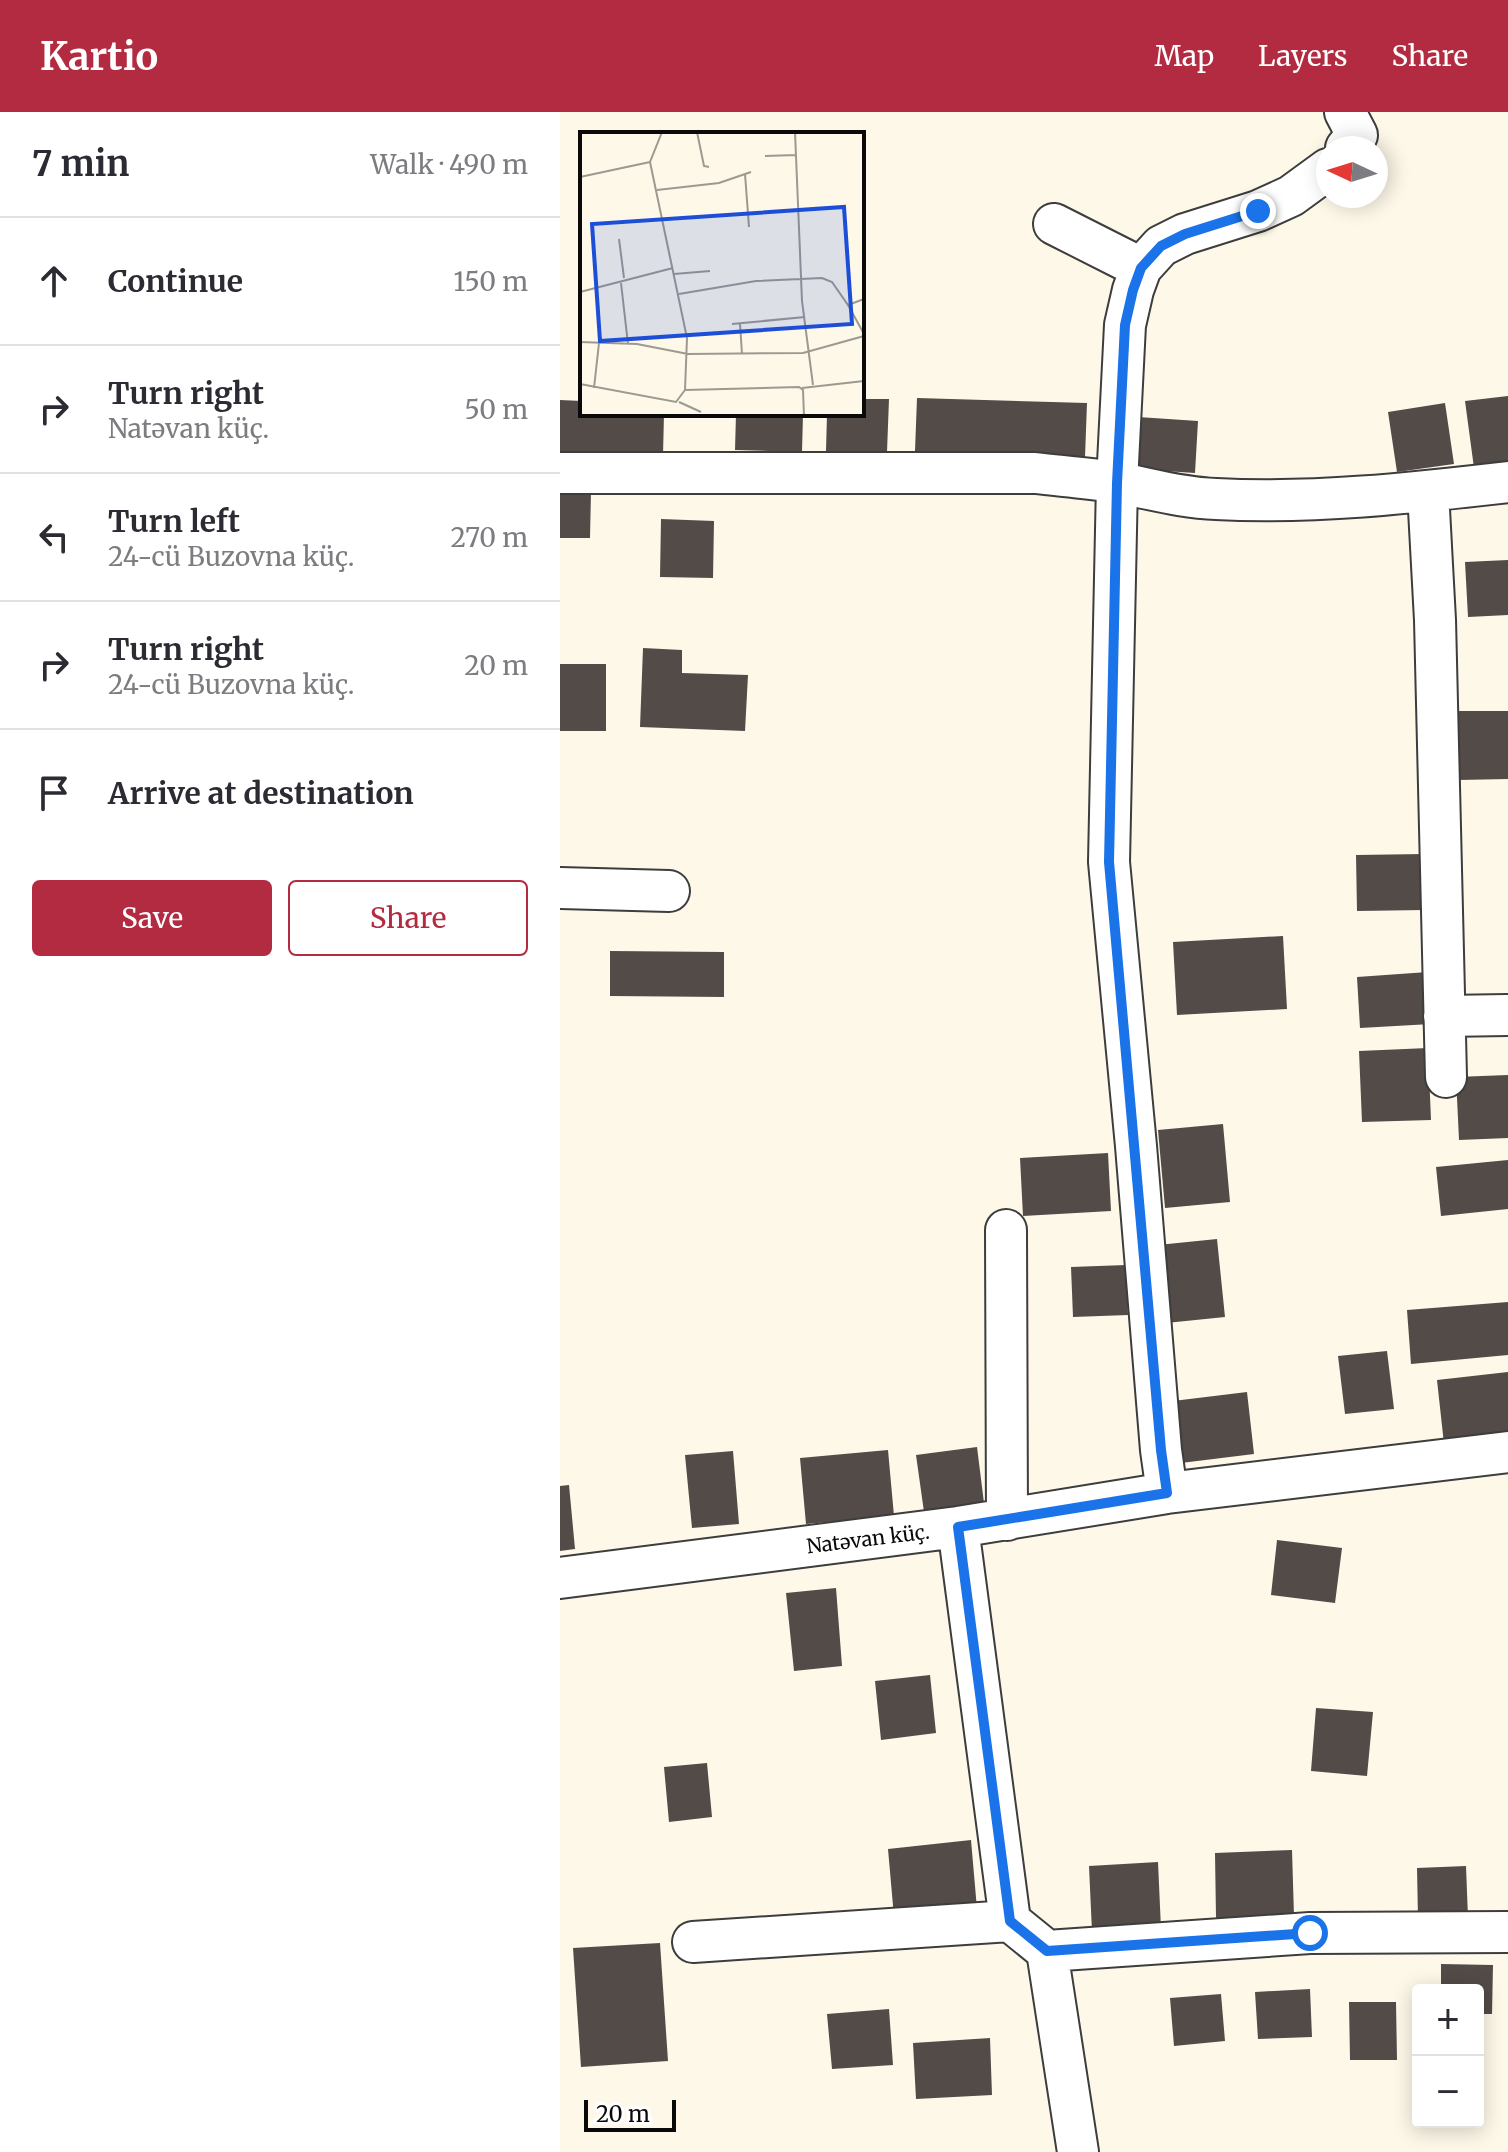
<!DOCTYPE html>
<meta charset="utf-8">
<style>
body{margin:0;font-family:Merriweather,serif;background:#f2f2f3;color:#2b2b33}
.controls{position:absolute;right:24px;bottom:24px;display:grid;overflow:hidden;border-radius:8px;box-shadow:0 4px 20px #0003}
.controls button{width:72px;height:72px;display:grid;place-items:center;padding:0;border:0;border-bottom:2px solid #e1e1e2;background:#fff;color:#2b2b33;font:40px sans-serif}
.compass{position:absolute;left:756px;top:24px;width:72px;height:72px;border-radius:50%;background:#fff;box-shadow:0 4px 20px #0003;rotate:274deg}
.scale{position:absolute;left:24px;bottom:20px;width:92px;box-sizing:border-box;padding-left:8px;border:4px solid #0a0a0a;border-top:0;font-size:22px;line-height:28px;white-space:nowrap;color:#0a0a0a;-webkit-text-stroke:6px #fff;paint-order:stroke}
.stop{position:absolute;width:24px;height:24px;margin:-18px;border:6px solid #1a73e8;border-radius:50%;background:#fff}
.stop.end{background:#1a73e8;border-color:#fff;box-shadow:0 2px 8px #0008}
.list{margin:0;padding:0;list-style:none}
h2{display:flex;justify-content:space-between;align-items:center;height:104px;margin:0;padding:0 32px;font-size:34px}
h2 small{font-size:26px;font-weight:400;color:#7c7c81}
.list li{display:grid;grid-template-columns:52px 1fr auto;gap:24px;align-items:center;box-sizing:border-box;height:128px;padding:0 32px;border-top:2px solid #e1e1e2}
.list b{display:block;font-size:30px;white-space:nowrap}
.list p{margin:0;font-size:26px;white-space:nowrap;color:#7c7c81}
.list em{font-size:26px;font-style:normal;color:#7c7c81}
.actions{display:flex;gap:16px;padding:24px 32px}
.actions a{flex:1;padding:18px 0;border:2px solid #b22b40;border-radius:8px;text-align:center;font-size:28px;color:#b22b40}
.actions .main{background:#b22b40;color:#fff}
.icon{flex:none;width:44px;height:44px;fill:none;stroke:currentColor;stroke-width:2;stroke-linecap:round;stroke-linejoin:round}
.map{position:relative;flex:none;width:948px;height:2040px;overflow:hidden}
header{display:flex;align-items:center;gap:48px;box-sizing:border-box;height:112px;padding:0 40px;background:#b22b40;color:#fff}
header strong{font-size:38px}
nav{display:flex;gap:44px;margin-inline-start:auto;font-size:28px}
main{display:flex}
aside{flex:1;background:#fff}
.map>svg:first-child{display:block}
.building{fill:#524b47}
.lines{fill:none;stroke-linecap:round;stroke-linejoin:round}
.minor-casing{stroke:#3d3d3d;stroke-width:44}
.minor{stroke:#fff;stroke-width:40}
.route{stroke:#1a73e8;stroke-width:10}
.labels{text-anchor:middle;stroke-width:8;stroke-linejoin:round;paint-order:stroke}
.street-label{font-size:20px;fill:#0a0a0a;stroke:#fff}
.inset-road{fill:none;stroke:#9c9990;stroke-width:2}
.view{fill:#1d4ed8;fill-opacity:0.15;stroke:#1d4ed8;stroke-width:4}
.inset-edge{fill:none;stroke:#0a0a0a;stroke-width:4}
</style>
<header>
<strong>Kartio</strong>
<nav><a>Map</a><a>Layers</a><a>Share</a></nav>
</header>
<main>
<aside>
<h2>7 min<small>Walk · 490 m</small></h2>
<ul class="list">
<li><svg class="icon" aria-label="ahead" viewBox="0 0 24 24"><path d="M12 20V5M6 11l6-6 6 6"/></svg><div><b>Continue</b></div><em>150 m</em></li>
<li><svg class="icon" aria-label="right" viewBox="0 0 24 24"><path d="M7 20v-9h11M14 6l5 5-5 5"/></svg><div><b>Turn right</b><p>Natəvan küç.</p></div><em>50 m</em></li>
<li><svg class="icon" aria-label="left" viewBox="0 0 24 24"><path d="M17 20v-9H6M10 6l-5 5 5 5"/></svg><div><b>Turn left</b><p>24-cü Buzovna küç.</p></div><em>270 m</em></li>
<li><svg class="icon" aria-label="right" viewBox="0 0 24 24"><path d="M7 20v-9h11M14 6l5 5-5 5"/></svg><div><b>Turn right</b><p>24-cü Buzovna küç.</p></div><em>20 m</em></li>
<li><svg class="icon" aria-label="arrive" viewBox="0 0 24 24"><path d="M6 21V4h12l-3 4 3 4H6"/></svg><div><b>Arrive at destination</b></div></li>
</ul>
<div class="actions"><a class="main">Save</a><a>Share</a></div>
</aside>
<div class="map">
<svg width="948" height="2040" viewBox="0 0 948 2040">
<rect width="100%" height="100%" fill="#fef8e9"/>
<path class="building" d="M948 284V351L914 356 905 289Z
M357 286 527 291 525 345 355 339Z
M302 287H329L327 340 266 339 267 302H302Z
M0 288 22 289V302H104L103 343 0 342Z
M885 291 894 352 837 360 828 300Z
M176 302H243L242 340 175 338Z
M578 305 638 309 635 361 575 357Z
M0 380H31L30 426H0Z
M101 407 154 409 153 466 100 465Z
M948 448V503L908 505 905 450Z
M83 536 122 538V561L188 563 185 619 80 615Z
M0 552H46V619H0Z
M898 599H948V667L898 668Z
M864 742 865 798 797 799 796 743Z
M723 824 727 897 617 903 613 830Z
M50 839 164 840V885L50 884Z
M868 860 871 912 800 916 797 865Z
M868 936 871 1008 802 1010 799 939Z
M948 963V1026L899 1028 896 965Z
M663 1012 670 1090 605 1096 598 1018Z
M548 1041 551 1099 463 1104 460 1046Z
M948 1048V1097L881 1104 876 1055Z
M657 1127 665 1205 606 1211 598 1133Z
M566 1153 568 1203 513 1205 511 1155Z
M948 1190V1243L851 1252 847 1198Z
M827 1239 834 1297 785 1302 778 1244Z
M948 1260V1325L884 1332 877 1268Z
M687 1280 694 1342 621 1351 613 1289Z
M417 1335 424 1391 364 1400 356 1343Z
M328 1338 334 1404 246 1412 240 1346Z
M173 1339 179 1412 132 1416 125 1343Z
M9 1373 15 1437 0 1439V1374Z
M717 1428 782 1436 775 1491 711 1483Z
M276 1476 282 1554 234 1559 226 1481Z
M370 1563 376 1621 321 1628 315 1569Z
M756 1596 813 1600 807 1664 751 1659Z
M147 1651 152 1705 109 1710 104 1655Z
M411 1728 417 1797 334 1805 328 1737Z
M732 1738 734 1804 656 1806 655 1741Z
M598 1750 601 1817 532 1820 529 1754Z
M906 1754 908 1806 858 1807 857 1756Z
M100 1831 108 1949 21 1955 13 1836Z
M881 1852 933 1853 932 1902H918V1878H881Z
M750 1877 752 1925 698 1927 695 1880Z
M661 1882 665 1929 614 1934 610 1886Z
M789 1890H836L837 1948H790Z
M329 1897 333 1953 272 1957 267 1902Z
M430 1926 432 1983 356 1987 353 1931Z"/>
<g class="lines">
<defs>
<path id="minor" d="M785 0 797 23 786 36
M494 112 581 156
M0 361H475C501 364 527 366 554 370 588 376 621 386 656 387 753 392 852 381 948 370
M868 379 875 508 886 965
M0 776 109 779
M884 904 948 903
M446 1118 447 1408
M607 1381 601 1338 576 1034 549 750 557 371 565 213 573 178 581 156 601 134 625 122 698 99 731 84 768 57
M398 1415 450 1809 487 1839 518 2040
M0 1466 398 1415 607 1381 948 1340
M133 1830 450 1809
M487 1839 750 1821 948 1820"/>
</defs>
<use href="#minor" class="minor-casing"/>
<use href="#minor" class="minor"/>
</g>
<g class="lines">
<path class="route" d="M698 99 625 122 601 134 581 156 573 178 565 213 557 371 549 750 601 1338 607 1381 398 1415 450 1809 487 1839 750 1821"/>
</g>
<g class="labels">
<g class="street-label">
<text transform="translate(308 1427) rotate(-7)" y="7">Natəvan küç.</text>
</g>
</g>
<g transform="translate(20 20)">
<rect width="284" height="284" fill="#fef8e9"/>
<path class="inset-road" d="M117 0 124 34 129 35M215 0 222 169 233 253M185 24 216 23M165 42 169 95M0 45 70 30M77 58 139 51 171 40M39 107 44 146M94 142 130 139M41 151 48 212M0 160 93 136M99 162 176 149 242 146 252 150 268 173 284 167M268 173 284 202M152 192 225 185M160 192 162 222M0 210 57 212 108 222 223 221 284 204M0 252 96 270 105 258 107 206 70 30 82 0M14 256 19 211M222 256 284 249M105 258 219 255 223 258 224 284M99 270 121 280"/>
<path class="view" d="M264 75 272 192 20 209 12 92Z"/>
<rect width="284" height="284" class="inset-edge"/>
</g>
</svg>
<div class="controls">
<button>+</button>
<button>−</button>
</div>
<svg class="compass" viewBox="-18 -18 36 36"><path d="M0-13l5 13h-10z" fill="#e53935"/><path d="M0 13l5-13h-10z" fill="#7c7c81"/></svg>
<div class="scale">20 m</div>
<div class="stop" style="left:750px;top:1821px"></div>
<div class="stop end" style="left:698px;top:99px"></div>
</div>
</main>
